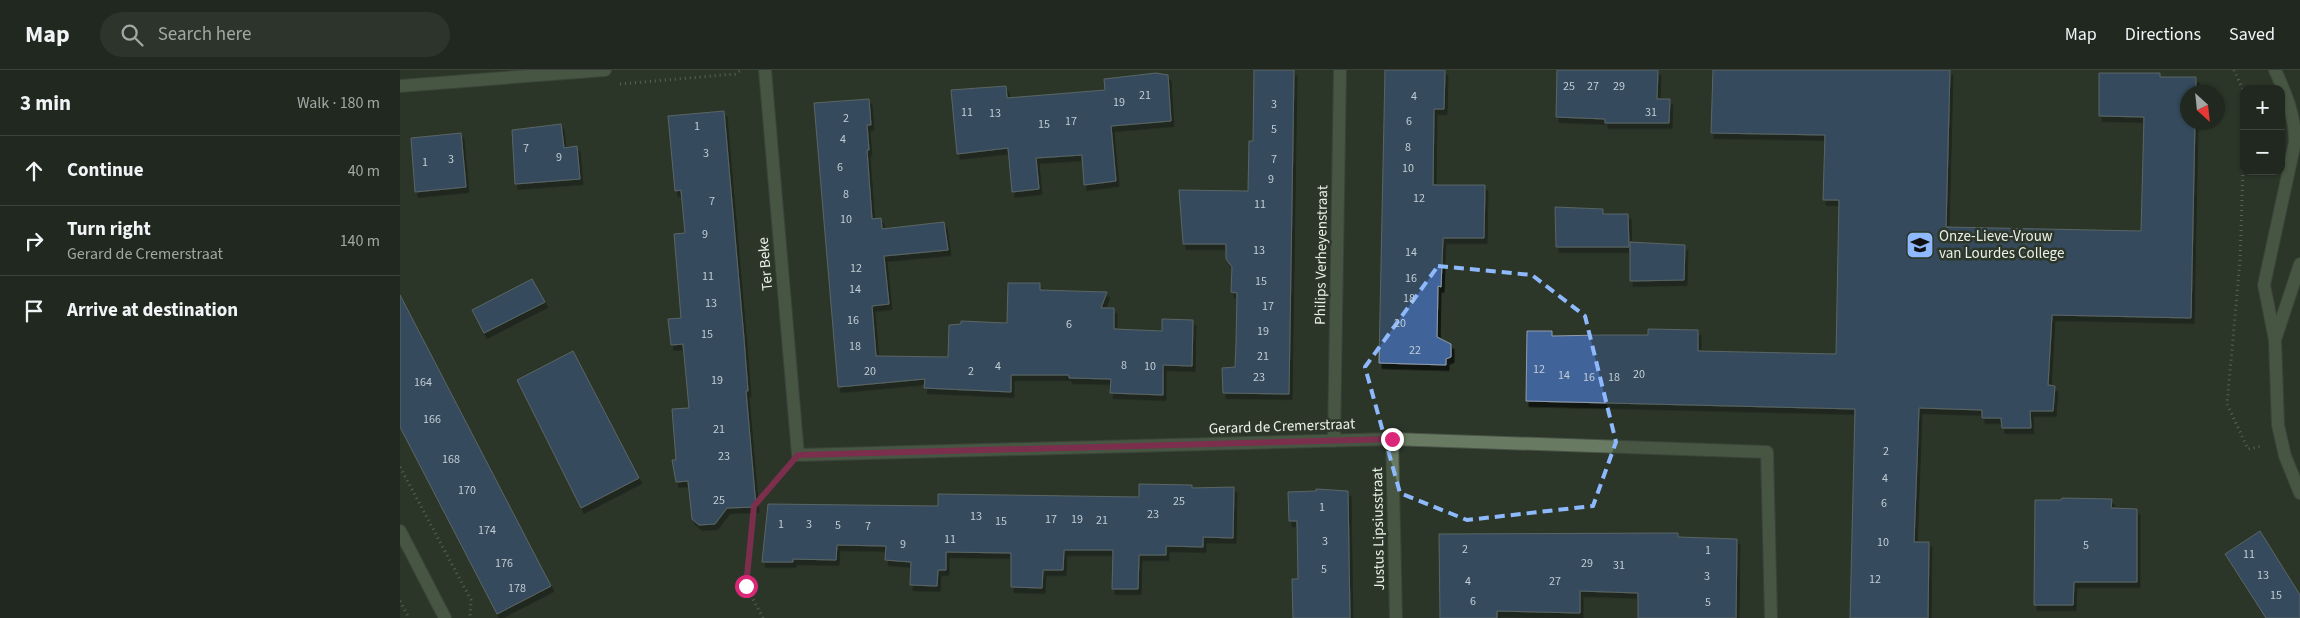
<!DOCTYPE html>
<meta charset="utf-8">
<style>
body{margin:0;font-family:"Source Sans 3",sans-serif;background:#2d342c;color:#f1f3f6}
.controls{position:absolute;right:15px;top:15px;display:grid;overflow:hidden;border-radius:10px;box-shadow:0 1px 4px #0004}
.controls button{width:45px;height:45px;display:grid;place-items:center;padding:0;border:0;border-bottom:1px solid #3e443d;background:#21281f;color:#f1f3f6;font:25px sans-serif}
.compass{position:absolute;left:1780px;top:15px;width:45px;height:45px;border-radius:50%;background:#21281f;box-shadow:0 1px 4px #0004;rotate:153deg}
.stop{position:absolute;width:15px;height:15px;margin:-11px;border:4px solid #db2777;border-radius:50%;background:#fff}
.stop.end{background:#db2777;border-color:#fff;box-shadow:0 1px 5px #0008}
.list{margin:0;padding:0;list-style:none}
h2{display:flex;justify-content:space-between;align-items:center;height:65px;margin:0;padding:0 20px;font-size:21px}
h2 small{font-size:16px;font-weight:400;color:#a2a6a4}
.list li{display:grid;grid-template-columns:32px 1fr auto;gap:15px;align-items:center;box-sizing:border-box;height:70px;padding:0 20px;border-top:1px solid #3e443d}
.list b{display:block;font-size:19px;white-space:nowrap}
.list p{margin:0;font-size:16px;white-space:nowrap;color:#a2a6a4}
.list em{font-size:16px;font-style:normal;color:#a2a6a4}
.icon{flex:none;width:28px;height:28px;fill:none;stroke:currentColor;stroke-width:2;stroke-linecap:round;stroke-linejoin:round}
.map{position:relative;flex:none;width:1900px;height:548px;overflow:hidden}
header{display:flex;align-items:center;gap:30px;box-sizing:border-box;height:70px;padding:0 25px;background:#21281f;border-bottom:1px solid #3e443d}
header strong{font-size:24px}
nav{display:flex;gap:28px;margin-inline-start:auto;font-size:18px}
.search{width:350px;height:45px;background:#2d342c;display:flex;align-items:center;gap:12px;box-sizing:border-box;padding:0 18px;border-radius:28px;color:#a2a6a4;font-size:19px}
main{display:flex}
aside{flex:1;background:#21281f}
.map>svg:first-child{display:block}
.building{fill:#41649a;stroke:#929cac;filter:url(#shadow)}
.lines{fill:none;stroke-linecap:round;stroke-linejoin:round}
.minor-casing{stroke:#4a5448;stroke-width:14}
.path{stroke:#8c9489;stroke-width:3;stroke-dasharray:1 4;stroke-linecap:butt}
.minor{stroke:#687b62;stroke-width:12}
.route{stroke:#db2777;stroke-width:6}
.marked{fill:none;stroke:#8eb9fc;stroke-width:4;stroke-dasharray:10 6;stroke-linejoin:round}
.labels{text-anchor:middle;stroke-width:5;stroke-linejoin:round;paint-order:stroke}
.number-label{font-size:12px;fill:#c0cdd4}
.poi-label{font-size:15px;fill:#eaf0e8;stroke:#2c3629;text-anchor:start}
.street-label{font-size:15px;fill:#eaf0e8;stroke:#2c3629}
</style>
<header>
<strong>Map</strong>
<div class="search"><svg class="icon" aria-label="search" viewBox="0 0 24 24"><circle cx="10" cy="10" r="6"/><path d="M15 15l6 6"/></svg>Search here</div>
<nav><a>Map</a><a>Directions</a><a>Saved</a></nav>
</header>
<main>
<aside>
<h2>3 min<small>Walk · 180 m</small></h2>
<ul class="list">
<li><svg class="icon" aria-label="ahead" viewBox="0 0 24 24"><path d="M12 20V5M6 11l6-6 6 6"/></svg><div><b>Continue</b></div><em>40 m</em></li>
<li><svg class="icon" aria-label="right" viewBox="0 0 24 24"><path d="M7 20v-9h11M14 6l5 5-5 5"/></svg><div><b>Turn right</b><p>Gerard de Cremerstraat</p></div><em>140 m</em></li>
<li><svg class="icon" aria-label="arrive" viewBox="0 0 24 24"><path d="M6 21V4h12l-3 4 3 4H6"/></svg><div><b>Arrive at destination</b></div></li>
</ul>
</aside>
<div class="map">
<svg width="1900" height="548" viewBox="0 0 1900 548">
<defs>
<filter id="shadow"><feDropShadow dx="3" dy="5.5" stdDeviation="0" flood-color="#0009"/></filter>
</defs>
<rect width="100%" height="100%" fill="#2c3629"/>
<path class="building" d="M854 0H894L889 324 823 323 822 298 835 297 836 273 837 223 831 222 832 197 826 189V174H783V172L779 120 848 121 849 71H853Z
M985 0H1045L1044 39H1034L1033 115H1085L1084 168H1043L1041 217 1038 216 1037 267 1051 274V287L1046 289V295L979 293Z
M1157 0H1258L1257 29H1270L1269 53H1205V49L1156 47Z
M1313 0H1550L1546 157 1741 161 1744 47 1699 46V3H1760V7H1796V22H1788V52H1795L1791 248 1652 245 1648 315 1655 316 1653 341H1630L1631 358H1602L1601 348H1582V340L1519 338 1514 472H1529L1528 548H1450L1455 339 1126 331 1127 261H1152V266L1203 265H1248V259L1298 260V281L1436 284 1439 130H1423L1425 65 1311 63Z
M756 3 768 5 771 51 711 56 716 111 684 115 682 85 636 88 639 119 612 122 608 78 557 84 551 20 606 16 607 28 705 20 704 9Z
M469 29 471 55H467L469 80H467L472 149 481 148 482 159 544 152 548 180 484 186 489 234 472 236 476 286 548 287 549 255 561 254V251L607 253 608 213H640V220L707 222 701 238H714V259L762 261V249L793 250 792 296 763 295V325L710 323 711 309 669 308V305H611V322L524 318 525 309 438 317 414 33Z
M324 41 344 269 348 321H346L356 437 327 438 315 454 299 455 292 449 288 411 276 412 272 390H276L272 339 289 338 283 274 271 275 268 249 281 248 274 164 285 163 281 120 275 121 268 46Z
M161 54 164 78 177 76 180 109 115 114 112 60Z
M61 63 66 117 15 122 11 68Z
M1155 137 1203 139V144H1228L1229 177H1156Z
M1230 172 1285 175 1284 210 1230 211Z
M132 209 145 232 84 263 72 240Z
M0 225 151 516 97 544 0 357Z
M173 281 239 408 181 438 117 310Z
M739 414 792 415V418L834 417 833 468 803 467V477L766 476V485H739L738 519H712L713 480H664L663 500H643L642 518 611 517V483L546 482V500H538L537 516 510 515 511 492 485 490 486 476 437 475 436 490 393 489V492H362L368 434 538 436V424L739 427Z
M916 419 948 421 950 548H893L892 509H898L897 451H889L888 422 916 421Z
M1662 428 1712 429 1711 438 1737 439V512H1674L1673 535H1634L1635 430H1661Z
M1860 461 1900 525V548H1866L1825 484Z
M1278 463V467L1337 469 1336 548H1238V523L1180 521V543L1097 541V548H1040L1039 464Z"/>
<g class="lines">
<defs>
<path id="minor" d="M365 0 398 385 992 369 1367 382 1371 548
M1875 0C1886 24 1895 45 1895 72L1864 215 1875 270 1878 355 1885 386 1900 423
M0 16 205 0
M1876 267 1900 194
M992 369 996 548
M934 371 940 0
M0 461 45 548"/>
</defs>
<use href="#minor" class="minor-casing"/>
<path class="path" d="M1834 0 1844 22
M220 14 335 4 341 0
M1844 65 1840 191 1827 334 1848 379 1863 376
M0 397 71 530 70 548
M0 531 9 548
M363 548 346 516 354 436 385 401"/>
<use href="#minor" class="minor"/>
</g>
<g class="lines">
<path class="route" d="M346 516 354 436 398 385 992 369"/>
</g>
<path d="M0 0H1900V548H0ZM1038 196 1132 205 1185 246 1216 372 1193 436 1067 450 1000 423 965 297Z" fill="#2c3629" fill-opacity=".55" fill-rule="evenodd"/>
<path class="marked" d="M1038 196 1132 205 1185 246 1216 372 1193 436 1067 450 1000 423 965 297Z"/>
<defs>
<symbol id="school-square" viewBox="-11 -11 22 22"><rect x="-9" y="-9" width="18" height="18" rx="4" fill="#8eb9fc" stroke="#2c3629"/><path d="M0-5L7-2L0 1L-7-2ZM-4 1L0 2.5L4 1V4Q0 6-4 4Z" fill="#111"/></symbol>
</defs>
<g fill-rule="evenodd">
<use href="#school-square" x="1504" y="159" width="32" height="32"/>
</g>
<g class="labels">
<g class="number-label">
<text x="1169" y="20">25</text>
<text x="1193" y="20">27</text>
<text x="1219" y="20">29</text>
<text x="745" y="29">21</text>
<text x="1014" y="30">4</text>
<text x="719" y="36">19</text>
<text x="874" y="38">3</text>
<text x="567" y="46">11</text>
<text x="1251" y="46">31</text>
<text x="595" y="47">13</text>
<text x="446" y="52">2</text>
<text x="671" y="55">17</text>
<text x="1009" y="55">6</text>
<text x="644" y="58">15</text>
<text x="297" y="60">1</text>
<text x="874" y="63">5</text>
<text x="443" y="73">4</text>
<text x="1008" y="81">8</text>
<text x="126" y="82">7</text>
<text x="306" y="87">3</text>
<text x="159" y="91">9</text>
<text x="51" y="93">3</text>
<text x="874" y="93">7</text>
<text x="25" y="96">1</text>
<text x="440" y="101">6</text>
<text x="1008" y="102">10</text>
<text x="871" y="113">9</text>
<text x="446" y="128">8</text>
<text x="1019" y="132">12</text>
<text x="312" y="135">7</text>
<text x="860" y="138">11</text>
<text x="446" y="153">10</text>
<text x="305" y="168">9</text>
<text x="859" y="184">13</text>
<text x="1011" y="186">14</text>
<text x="456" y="202">12</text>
<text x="308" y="210">11</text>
<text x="1011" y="212">16</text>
<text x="861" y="215">15</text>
<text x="455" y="223">14</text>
<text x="1009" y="232">18</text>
<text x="311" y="237">13</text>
<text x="868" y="240">17</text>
<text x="453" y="254">16</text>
<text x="1000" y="257">20</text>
<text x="669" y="258">6</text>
<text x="863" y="265">19</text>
<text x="307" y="268">15</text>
<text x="455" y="280">18</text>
<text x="1015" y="284">22</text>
<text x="863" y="290">21</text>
<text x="724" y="299">8</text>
<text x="598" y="300">4</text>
<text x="750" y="300">10</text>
<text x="1139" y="303">12</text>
<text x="470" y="305">20</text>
<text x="571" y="305">2</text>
<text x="1239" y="308">20</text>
<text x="1164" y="309">14</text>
<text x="859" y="311">23</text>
<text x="1189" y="311">16</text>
<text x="1214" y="311">18</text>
<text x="317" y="314">19</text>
<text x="23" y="316">164</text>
<text x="32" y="353">166</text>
<text x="319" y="363">21</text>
<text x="1486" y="385">2</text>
<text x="324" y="390">23</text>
<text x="51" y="393">168</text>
<text x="1485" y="412">4</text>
<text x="67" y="424">170</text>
<text x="319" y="434">25</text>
<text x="779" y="435">25</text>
<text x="1484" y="437">6</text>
<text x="922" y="441">1</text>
<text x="753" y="448">23</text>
<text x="576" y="450">13</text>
<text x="651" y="453">17</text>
<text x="677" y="453">19</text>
<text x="702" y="454">21</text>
<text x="601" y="455">15</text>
<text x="381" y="458">1</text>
<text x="409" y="458">3</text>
<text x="438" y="459">5</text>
<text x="468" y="460">7</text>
<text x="87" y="464">174</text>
<text x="550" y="473">11</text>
<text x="925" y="475">3</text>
<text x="1483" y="476">10</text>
<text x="503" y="478">9</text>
<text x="1686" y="479">5</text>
<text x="1065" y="483">2</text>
<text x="1308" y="484">1</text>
<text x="1849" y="488">11</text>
<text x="104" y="497">176</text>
<text x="1187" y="497">29</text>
<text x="1219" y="499">31</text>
<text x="924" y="503">5</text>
<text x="1863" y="509">13</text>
<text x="1307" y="510">3</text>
<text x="1475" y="513">12</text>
<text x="1068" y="515">4</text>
<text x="1155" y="515">27</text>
<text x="117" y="522">178</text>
<text x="1876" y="529">15</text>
<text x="1073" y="535">6</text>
<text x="1308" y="536">5</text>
</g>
<g class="poi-label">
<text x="1539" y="171">Onze-Lieve-Vrouw<tspan x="1539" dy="17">van Lourdes College</tspan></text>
</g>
<g class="street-label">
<text transform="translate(921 185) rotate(-89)" y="5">Philips Verheyenstraat</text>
<text transform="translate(365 194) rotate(-95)" y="5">Ter Beke</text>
<text transform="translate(882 356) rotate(-2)" y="5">Gerard de Cremerstraat</text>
<text transform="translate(978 459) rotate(-91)" y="5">Justus Lipsiusstraat</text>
</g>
</g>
</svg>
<div class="controls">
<button>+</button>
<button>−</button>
</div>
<svg class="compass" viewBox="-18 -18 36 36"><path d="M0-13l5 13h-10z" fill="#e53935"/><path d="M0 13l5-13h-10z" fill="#a2a6a4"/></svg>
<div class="stop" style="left:346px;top:516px"></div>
<div class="stop end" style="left:992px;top:369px"></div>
</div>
</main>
